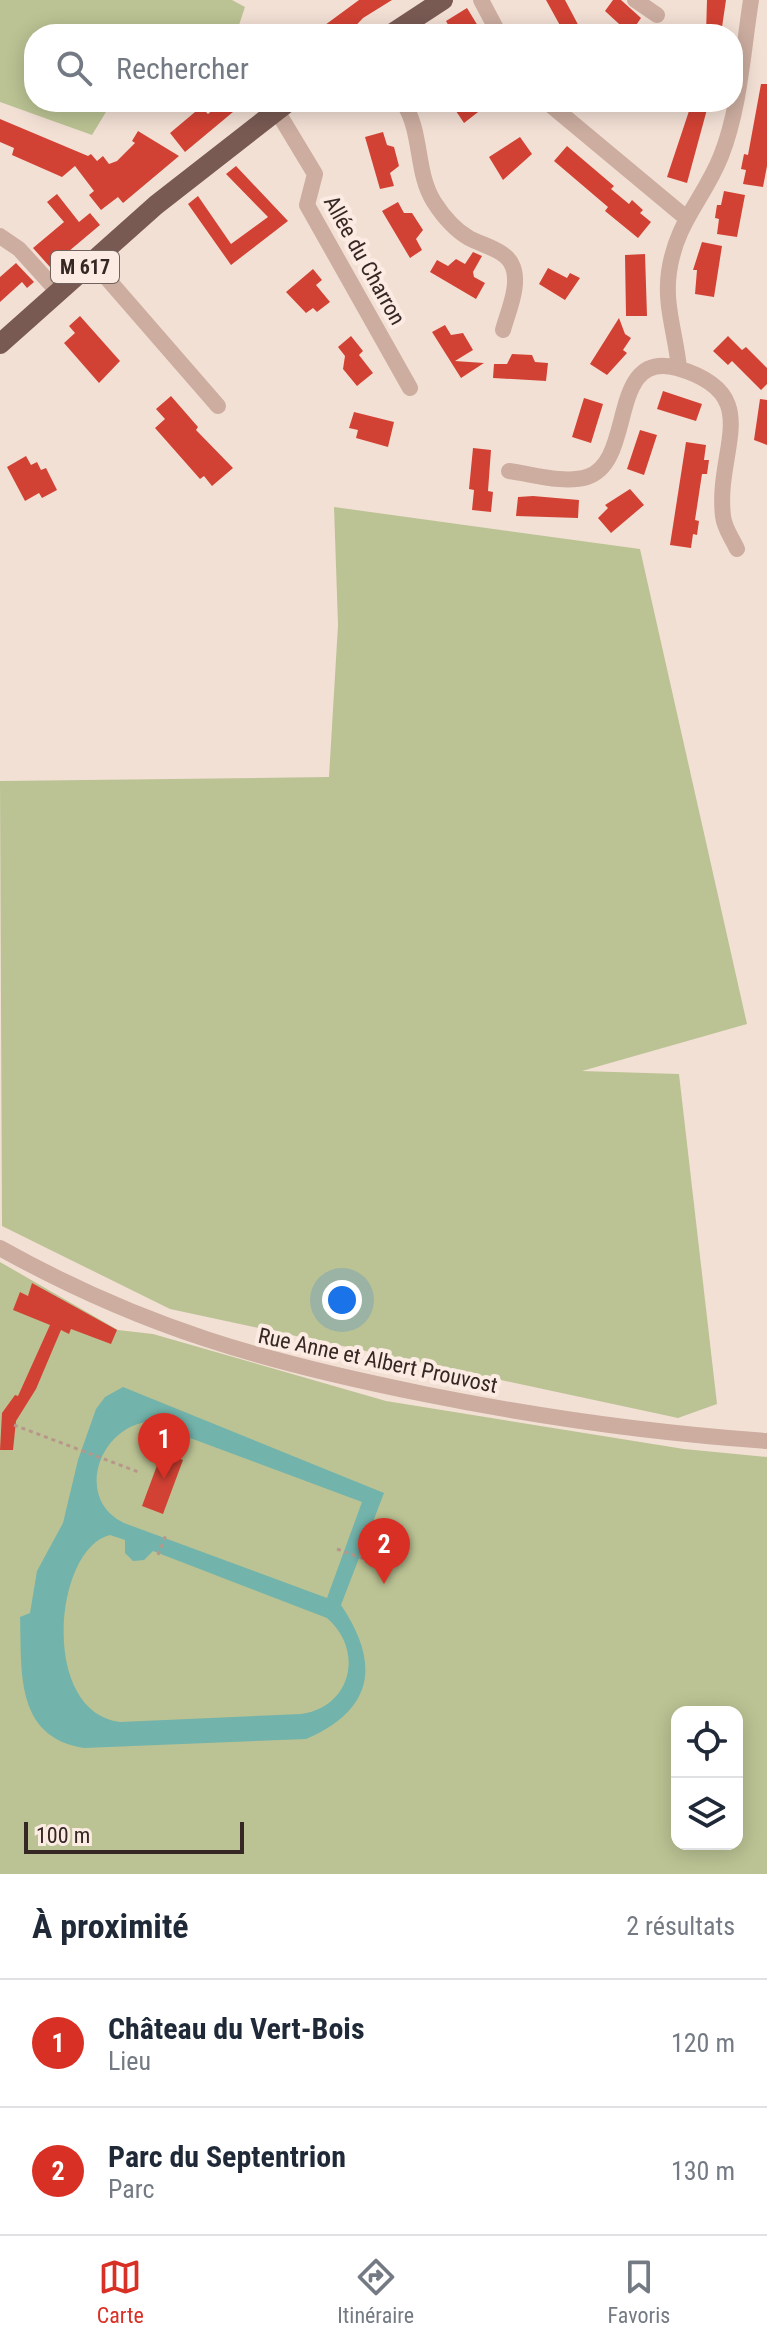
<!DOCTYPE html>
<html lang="fr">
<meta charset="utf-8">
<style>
body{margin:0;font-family:"Roboto Condensed",sans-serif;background:#f6f6f7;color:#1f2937}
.controls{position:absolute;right:24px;bottom:24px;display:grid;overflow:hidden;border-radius:16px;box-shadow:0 4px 20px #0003}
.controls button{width:72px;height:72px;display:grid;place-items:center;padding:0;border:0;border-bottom:2px solid #e0e1e3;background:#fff;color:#1f2937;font:40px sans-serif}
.scale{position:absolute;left:24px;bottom:20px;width:220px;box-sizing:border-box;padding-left:8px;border:4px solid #352724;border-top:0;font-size:22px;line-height:28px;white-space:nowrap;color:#352724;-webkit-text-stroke:6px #fbebe2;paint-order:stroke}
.you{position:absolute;left:342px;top:1300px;width:28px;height:28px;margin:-20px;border:6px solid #fff;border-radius:50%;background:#1a73e8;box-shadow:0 0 0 12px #1a73e833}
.badge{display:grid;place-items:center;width:52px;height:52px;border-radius:50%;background:#d93025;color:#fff;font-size:26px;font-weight:700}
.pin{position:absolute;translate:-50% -66px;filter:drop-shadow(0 2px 4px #0008)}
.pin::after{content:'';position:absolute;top:42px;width:28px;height:24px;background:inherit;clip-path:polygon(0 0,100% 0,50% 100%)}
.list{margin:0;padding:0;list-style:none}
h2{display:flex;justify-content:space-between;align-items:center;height:104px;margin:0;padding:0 32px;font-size:34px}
h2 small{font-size:26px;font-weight:400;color:#747a83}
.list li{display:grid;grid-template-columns:52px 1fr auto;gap:24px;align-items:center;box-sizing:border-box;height:128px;padding:0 32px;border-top:2px solid #e0e1e3}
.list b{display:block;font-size:30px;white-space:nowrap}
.list p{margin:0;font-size:26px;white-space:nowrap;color:#747a83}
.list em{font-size:26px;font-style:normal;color:#747a83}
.icon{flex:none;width:44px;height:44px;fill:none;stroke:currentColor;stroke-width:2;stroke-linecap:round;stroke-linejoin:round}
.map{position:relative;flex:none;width:767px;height:1874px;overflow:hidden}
.search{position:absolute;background:#fff;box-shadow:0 4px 20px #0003;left:24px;right:24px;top:24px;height:88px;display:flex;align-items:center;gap:20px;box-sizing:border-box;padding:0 28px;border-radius:32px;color:#747a83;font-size:30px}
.sheet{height:360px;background:#fff}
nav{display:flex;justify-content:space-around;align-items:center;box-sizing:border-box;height:112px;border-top:2px solid #e0e1e3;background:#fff;font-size:22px;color:#747a83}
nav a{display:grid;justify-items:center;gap:4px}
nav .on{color:#d93025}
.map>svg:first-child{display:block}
.green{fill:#bbc394;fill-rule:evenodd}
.water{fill:#72b3ab;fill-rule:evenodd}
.building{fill:#d24234}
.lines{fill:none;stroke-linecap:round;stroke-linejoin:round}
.path{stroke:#b8978b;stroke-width:3;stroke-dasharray:4 4;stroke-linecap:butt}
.minor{stroke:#ccada0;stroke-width:16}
.major{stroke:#795a53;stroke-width:20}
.labels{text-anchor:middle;stroke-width:8;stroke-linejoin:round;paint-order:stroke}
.shield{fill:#fbebe2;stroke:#70625d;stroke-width:2}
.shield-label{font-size:20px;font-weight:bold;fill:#352724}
.street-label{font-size:22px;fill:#352724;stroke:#fbebe2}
</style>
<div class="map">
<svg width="767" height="1874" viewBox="0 0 767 1874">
<rect width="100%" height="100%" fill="#f3e0d5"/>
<path class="green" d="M0 0H232L245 7 236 34H34V102H112L92 135 0 102Z
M334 507 640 549 747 1024 582 1071 679 1074 717 1404 678 1418 170 1309 2 1226 0 781 329 777 338 625Z
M0 1262 118 1330 153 1334 386 1401 684 1449 767 1457V1874H0ZM677 1712H737V1844H677Z"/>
<path class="water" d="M123 1387 384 1493 341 1605C380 1663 375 1709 306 1739L84 1748C14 1737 22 1670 20 1617L30 1613 37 1571 63 1523 78 1460 96 1409 105 1397ZM147 1422 362 1502 327 1598 124 1523C74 1499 99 1428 147 1422ZM110 1535 125 1540V1553L133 1561 144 1560 153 1551 327 1618C365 1651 351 1707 301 1714L120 1722C39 1712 54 1548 110 1535Z"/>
<path class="building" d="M359 0H392L363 18 348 34H331L325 25Z
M546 0H565L583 34H571L567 26 562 29Z
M613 0H621L641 18 630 34 605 11Z
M707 0H726L721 34H706Z
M467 8 478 26 468 31 464 25 452 32 446 21Z
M761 84H767V166L763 187 743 184 746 170 741 169 744 154 748 155Z
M222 102H245L185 152 170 133 201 107 208 114Z
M450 102H491L464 123Z
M692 102H709L687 183 667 177Z
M0 119 88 156 91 154 97 161 103 156 109 164 117 161 135 143 132 141 138 131 179 156 123 203 118 197 101 210 89 195 94 191 75 166 62 177 12 155 14 148 0 142Z
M383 132 387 145 394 147 399 166 390 173 394 186 380 189 365 137Z
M520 137 532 154 503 180 489 157Z
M567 146 614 186 611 189 629 204 632 200 643 210 640 213 651 222 638 238 605 211 608 207 554 161Z
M236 166 288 221 231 265 188 204 198 196 231 244 268 217 226 174Z
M724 191 745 195 737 237 717 234 719 219 715 218 716 211 717 205H721Z
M57 194 79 222 90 213 100 225 50 267 33 248 64 222 47 202Z
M398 202 404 213H412L423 230 416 239 422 250 410 258 382 211Z
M702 242 722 246 714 297 695 294 697 270H693Z
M473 252 482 256 473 272 474 277 485 283 476 299 430 272 437 260 448 266 456 259 465 264Z
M645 254 647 316H626L625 255Z
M16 263 34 282 27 288 22 282 0 302V277Z
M548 268 567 278 570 273 580 278 565 300 539 284Z
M313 269 322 280 316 285 330 302 317 312 313 308 306 313 286 292Z
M80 316 120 361 99 383 64 343 75 333 69 326Z
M619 318 625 334 631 338 623 350 627 353 607 375 590 364Z
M445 325 451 335 463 333 473 350 455 361 484 363 461 378 432 332Z
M351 336 363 351 359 355 373 373 357 386 343 369 345 356 338 347Z
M728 336 742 350 746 347 767 368V384L761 390 732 361 728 365 713 351Z
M512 354 532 355 535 362 548 363 546 381 493 378 494 364H507Z
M663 391 702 404 696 421 657 409Z
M171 396 198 427 196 430 233 468 212 486 204 476 200 479 155 428 165 419 156 409Z
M584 398 603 404 591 443 572 437Z
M760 399 767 400V445L754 440Z
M354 412 394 422 388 447 356 438 358 430 349 428Z
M640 430 657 435 644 475 627 469Z
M686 442 706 445 704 460H709L707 474H702L695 520 699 521 697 535 693 534 691 548 670 545Z
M473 448 491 450 488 491 493 492 491 512 472 510 474 490 469 489Z
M26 456 31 465 37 462 41 470 46 468 57 490 42 498 39 493 25 501 7 467Z
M630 489 644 505 611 533 598 518 608 508 605 505Z
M533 496 579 500 578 518 516 516 518 497Z
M32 1283 117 1330 111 1344 71 1329 69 1334 61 1330 36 1389 16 1421 13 1450H0L2 1413 15 1395 18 1396 50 1325 13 1310 20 1292 28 1296Z
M162 1452 183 1460 163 1514 142 1506Z"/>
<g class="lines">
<path class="path" d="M363 34 376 26
M303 110 315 102
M14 1425 141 1473
M337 1549 367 1560
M158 1555 166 1535"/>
<path class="minor" d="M481 0 499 34
M635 0 657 15
M403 102C423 133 415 172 434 202 443 216 455 230 469 238 482 245 504 250 511 263 522 282 508 311 503 330
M547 102 685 217
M277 111 315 174 307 205 410 388
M0 236 19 249 58 292
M92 261 218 406
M679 368C676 335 664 305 669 272 676 222 704 199 721 156 740 108 743 50 751 0
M509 471C532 474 564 484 587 477 636 462 607 349 677 368 767 394 715 449 723 516 724 528 732 538 737 549
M0 1248C143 1328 265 1362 424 1394 538 1417 651 1433 767 1441"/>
<path class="major" d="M391 34 443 0
M0 344 156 205 288 102"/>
</g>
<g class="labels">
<rect class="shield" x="51" y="251" width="68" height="32" rx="6"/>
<g class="shield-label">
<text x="85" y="274">M 617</text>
</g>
<g class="street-label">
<text transform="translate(365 260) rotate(61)" y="8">Allée du Charron</text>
<text transform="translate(378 1360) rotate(12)" y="8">Rue Anne et Albert Prouvost</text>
</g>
</g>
</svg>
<div class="controls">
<button><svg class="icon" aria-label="locate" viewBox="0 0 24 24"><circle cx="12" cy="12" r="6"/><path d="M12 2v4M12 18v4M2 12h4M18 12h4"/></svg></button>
<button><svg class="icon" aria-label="layers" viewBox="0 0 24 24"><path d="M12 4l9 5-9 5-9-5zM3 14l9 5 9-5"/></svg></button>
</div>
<div class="scale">100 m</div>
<div class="you"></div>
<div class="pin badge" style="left:164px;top:1479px">1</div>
<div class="pin badge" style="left:384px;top:1584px">2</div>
<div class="search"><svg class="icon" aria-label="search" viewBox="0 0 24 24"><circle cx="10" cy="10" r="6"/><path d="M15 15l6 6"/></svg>Rechercher</div>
</div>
<section class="sheet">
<h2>À proximité<small>2 résultats</small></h2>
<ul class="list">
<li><span class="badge">1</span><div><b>Château du Vert-Bois</b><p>Lieu</p></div><em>120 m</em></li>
<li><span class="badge">2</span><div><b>Parc du Septentrion</b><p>Parc</p></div><em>130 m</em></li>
</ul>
</section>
<nav>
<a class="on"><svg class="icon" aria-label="map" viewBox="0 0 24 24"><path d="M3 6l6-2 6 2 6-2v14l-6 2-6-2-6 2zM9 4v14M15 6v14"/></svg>Carte</a>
<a><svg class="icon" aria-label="directions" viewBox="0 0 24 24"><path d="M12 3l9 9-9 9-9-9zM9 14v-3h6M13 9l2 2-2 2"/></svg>Itinéraire</a>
<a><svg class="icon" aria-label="saved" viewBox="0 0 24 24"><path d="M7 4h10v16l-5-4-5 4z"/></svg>Favoris</a>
</nav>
